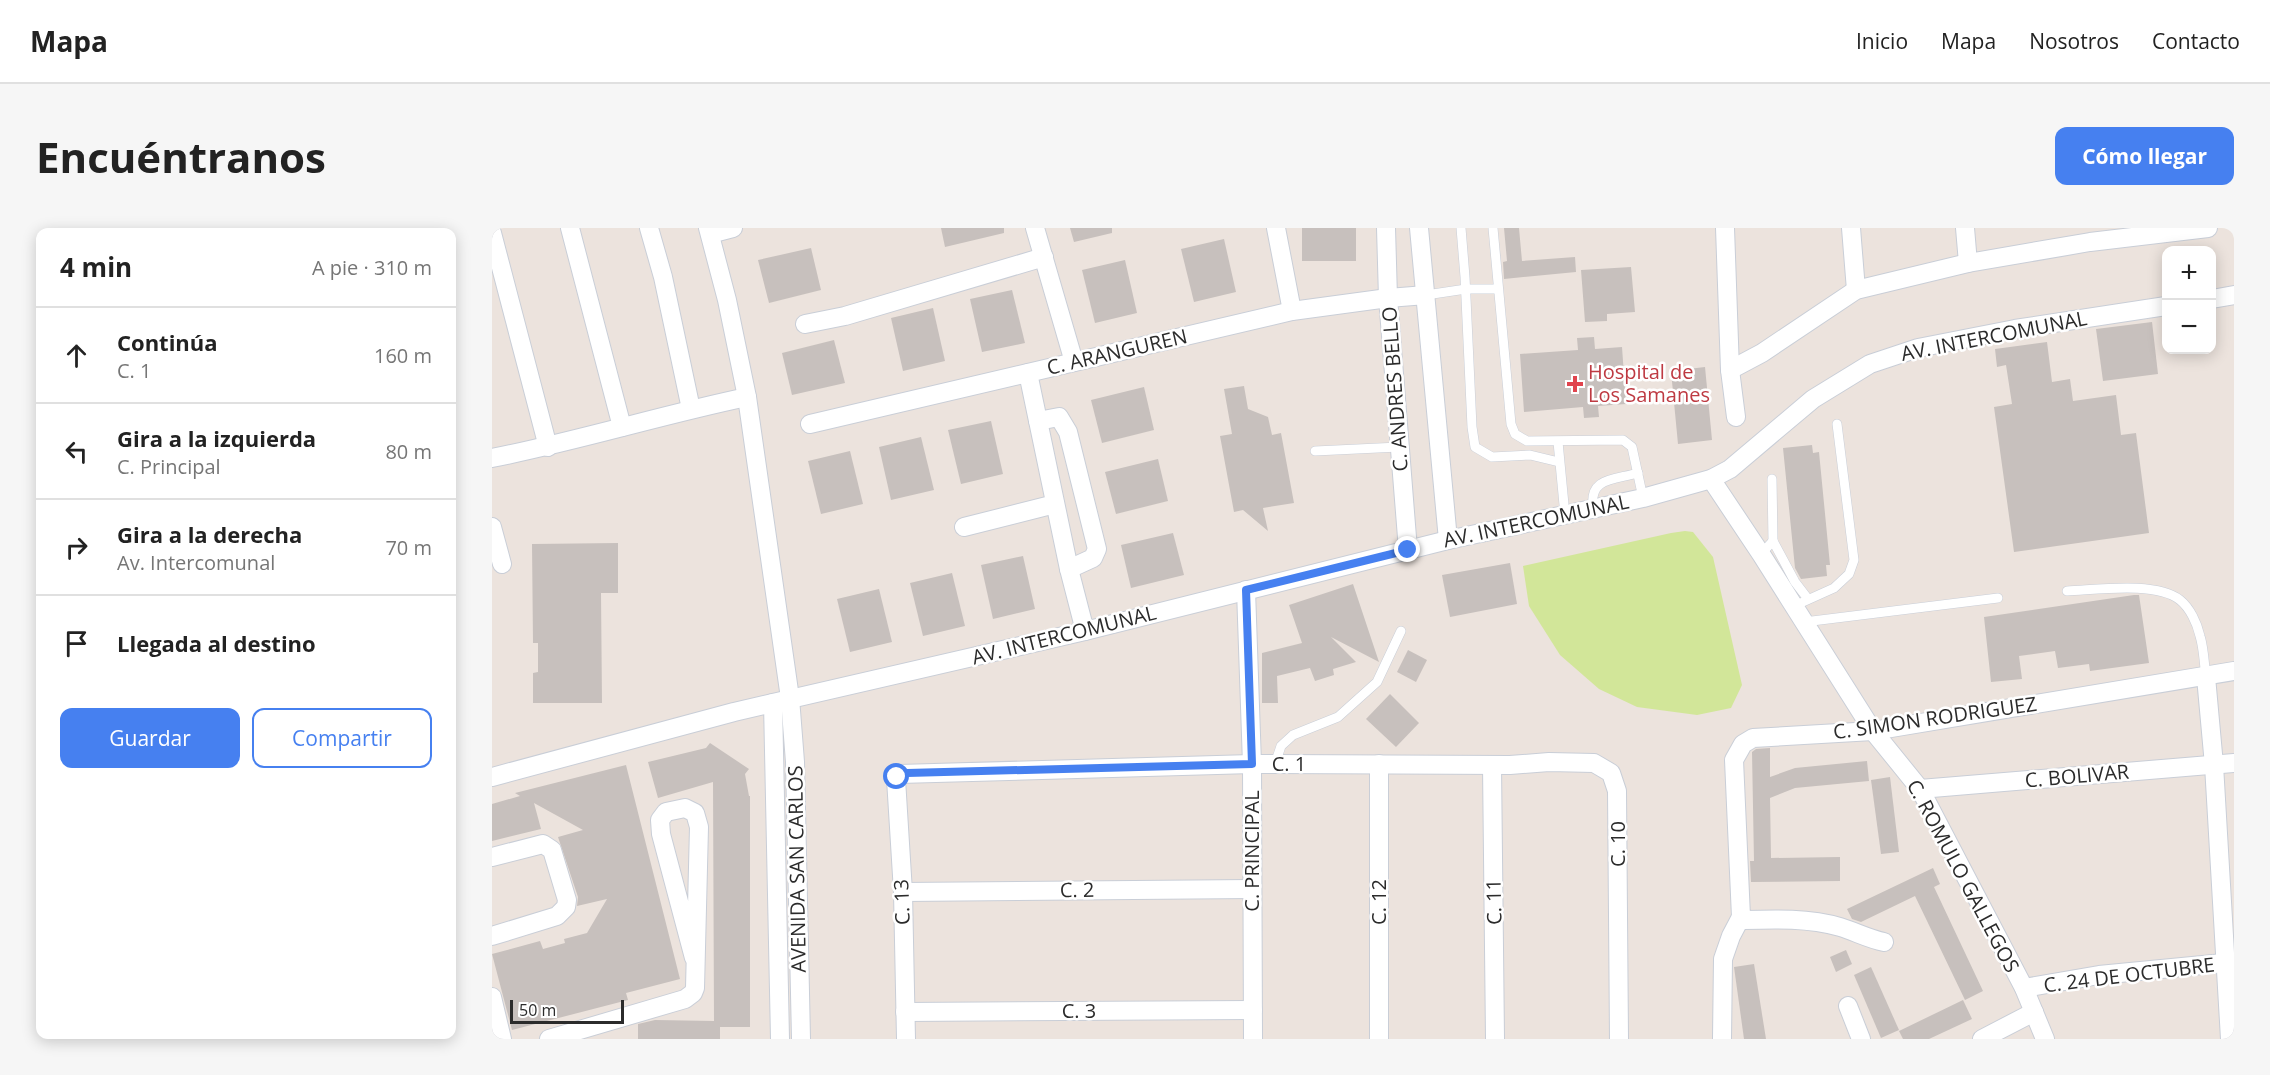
<!DOCTYPE html>
<html lang="es">
<meta charset="utf-8">
<style>
:root{--surface:#fff;--page:#f6f6f6;--text:#222;--muted:#767676;--line:#e0e0e0;--accent:#4680f0}
body{margin:0;font-family:"Open Sans",sans-serif;background:var(--page);color:var(--text)}
.controls{position:absolute;right:18px;top:18px;display:grid;overflow:hidden;border-radius:12px;box-shadow:0 3px 15px #0003}
.controls button{width:54px;height:54px;display:grid;place-items:center;padding:0;border:0;border-bottom:2px solid var(--line);background:var(--surface);color:var(--text);font:30px sans-serif}
.scale{position:absolute;left:18px;bottom:15px;width:114px;box-sizing:border-box;padding-left:6px;border:3px solid #2b2b2b;border-top:0;font-size:16px;line-height:21px;white-space:nowrap;color:#2b2b2b;-webkit-text-stroke:4px #fff;paint-order:stroke}
.stop{position:absolute;width:18px;height:18px;margin:-14px;border:4px solid #4680f0;border-radius:50%;background:#fff}
.stop.end{background:#4680f0;border-color:#fff;box-shadow:0 2px 6px #0008}
.list{margin:0;padding:0;list-style:none}
h2{display:flex;justify-content:space-between;align-items:center;height:78px;margin:0;padding:0 24px;font-size:26px}
h2 small{font-size:20px;font-weight:400;color:var(--muted)}
.list li{display:grid;grid-template-columns:39px 1fr auto;gap:18px;align-items:center;box-sizing:border-box;height:96px;padding:0 24px;border-top:2px solid var(--line)}
.list b{display:block;font-size:22px;white-space:nowrap}
.list p{margin:0;font-size:20px;white-space:nowrap;color:var(--muted)}
.list em{font-size:20px;font-style:normal;color:var(--muted)}
.actions{display:flex;gap:12px;padding:18px 24px}
.actions a{flex:1;padding:14px 0;border:2px solid var(--accent);border-radius:12px;text-align:center;font-size:21px;color:var(--accent)}
.actions .main{background:var(--accent);color:#fff}
.icon{flex:none;width:33px;height:33px;fill:none;stroke:currentColor;stroke-width:2;stroke-linecap:round;stroke-linejoin:round}
.map{position:relative;flex:none;width:1742px;height:811px;overflow:hidden;border-radius:12px}
header{display:flex;align-items:center;gap:36px;box-sizing:border-box;height:84px;padding:0 30px;background:var(--surface);border-bottom:2px solid var(--line)}
header strong{font-size:28px}
nav{display:flex;gap:33px;margin-inline-start:auto;font-size:21px}
.intro{display:flex;align-items:center;justify-content:space-between;box-sizing:border-box;height:144px;padding:0 36px}
h1{margin:0;font-size:42px}
.button{padding:15px 27px;border-radius:12px;background:var(--accent);color:#fff;font-size:21px;font-weight:700}
main{display:flex;gap:36px;padding:0 36px}
aside{flex:1;background:var(--surface);border-radius:12px;box-shadow:0 3px 15px #0003}
.map>svg:first-child{display:block}
</style>
<header>
<strong>Mapa</strong>
<nav><a>Inicio</a><a>Mapa</a><a>Nosotros</a><a>Contacto</a></nav>
</header>
<div class="intro"><h1>Encuéntranos</h1><a class="button">Cómo llegar</a></div>
<main>
<aside>
<h2>4 min<small>A pie · 310 m</small></h2>
<ul class="list">
<li><svg class="icon" aria-label="ahead" viewBox="0 0 24 24"><path d="M12 20V5M6 11l6-6 6 6"/></svg><div><b>Continúa</b><p>C. 1</p></div><em>160 m</em></li>
<li><svg class="icon" aria-label="left" viewBox="0 0 24 24"><path d="M17 20v-9H6M10 6l-5 5 5 5"/></svg><div><b>Gira a la izquierda</b><p>C. Principal</p></div><em>80 m</em></li>
<li><svg class="icon" aria-label="right" viewBox="0 0 24 24"><path d="M7 20v-9h11M14 6l5 5-5 5"/></svg><div><b>Gira a la derecha</b><p>Av. Intercomunal</p></div><em>70 m</em></li>
<li><svg class="icon" aria-label="arrive" viewBox="0 0 24 24"><path d="M6 21V4h12l-3 4 3 4H6"/></svg><div><b>Llegada al destino</b></div></li>
</ul>
<div class="actions"><a class="main">Guardar</a><a>Compartir</a></div>
</aside>
<div class="map">
<svg width="1742" height="811" viewBox="0 0 1742 811">
<rect width="100%" height="100%" fill="#ece3dd"/>
<polygon fill="#d2e699" points="1193,303 1201,304 1221,329 1250,457 1239,480 1205,487 1145,479 1107,461 1068,427 1037,378 1031,338 1179,305"/>
<g fill="#c7c0bd">
<polygon points="449,0 512,0 512,5 453,19"/>
<polygon points="578,0 620,0 620,5 582,14"/>
<rect x="810" y="0" width="54" height="33"/>
<polygon points="1012,0 1027,0 1030,33 1083,29 1084,44 1012,51 1011,34 1015,33"/>
<polygon points="732,11 744,64 702,74 689,21"/>
<polygon points="319,20 329,62 277,75 266,32"/>
<polygon points="633,32 645,85 603,95 590,42"/>
<polygon points="1139,39 1143,84 1115,86 1115,93 1093,94 1089,42"/>
<polygon points="520,62 533,115 490,124 478,71"/>
<polygon points="441,80 453,133 411,143 399,90"/>
<polygon points="1660,94 1666,146 1611,153 1604,101"/>
<polygon points="1102,109 1103,121 1130,119 1134,176 1106,178 1107,189 1092,190 1091,179 1032,184 1028,126 1086,122 1085,110"/>
<polygon points="342,112 353,155 300,167 290,125"/>
<polygon points="1555,114 1560,154 1578,151 1581,173 1624,167 1629,207 1644,205 1657,305 1522,324 1502,179 1520,176 1514,137 1505,139 1503,121"/>
<polygon points="1213,139 1220,212 1186,216 1179,143"/>
<polygon points="752,158 756,181 776,189 780,207 789,205 802,275 771,280 776,303 751,282 742,284 728,208 740,206 732,161"/>
<polygon points="652,159 662,202 610,215 599,172"/>
<polygon points="499,193 511,246 469,256 456,202"/>
<polygon points="429,209 442,262 399,272 387,219"/>
<polygon points="1320,217 1321,225 1327,224 1338,337 1334,337 1335,348 1309,351 1303,340 1291,220"/>
<polygon points="358,223 371,276 329,286 316,233"/>
<polygon points="666,231 676,273 624,286 613,244"/>
<polygon points="681,305 692,347 639,360 629,317"/>
<polygon points="126,315 126,365 109,365 110,475 41,475 41,445 46,444 46,415 41,415 40,316"/>
<polygon points="531,328 543,381 501,391 489,337"/>
<polygon points="1018,335 1025,376 958,389 950,347"/>
<polygon points="460,345 473,398 431,408 418,355"/>
<polygon points="861,356 887,434 839,409 864,434 841,441 842,447 823,453 818,440 785,448 786,475 770,475 770,425 810,415 797,377"/>
<polygon points="387,361 400,414 358,424 345,371"/>
<polygon points="1642,367 1647,367 1657,435 1598,443 1597,436 1566,440 1563,423 1527,428 1530,451 1499,454 1492,389"/>
<polygon points="916,422 935,432 924,454 905,444"/>
<polygon points="898,466 927,495 904,519 874,491"/>
<polygon points="218,515 257,541 253,546 257,568 258,568 258,799 228,799 228,811 146,811 146,796 163,792 222,793 221,554 166,570 156,534 214,520"/>
<polygon points="1278,520 1278,549 1303,540 1375,533 1377,553 1303,560 1278,570 1279,630 1348,629 1348,653 1259,654 1258,633 1262,633 1260,524 1264,521"/>
<polygon points="134,537 188,751 134,765 136,772 20,802 0,726 48,713 51,721 73,715 72,711 95,705 115,671 85,678 86,669 66,609 91,602 42,575 49,601 0,613 0,576 28,568 23,565"/>
<polygon points="1398,549 1407,624 1389,626 1379,552"/>
<polygon points="1441,640 1448,656 1442,659 1491,763 1473,772 1423,668 1369,694 1360,691 1355,681"/>
<polygon points="1354,722 1360,736 1344,744 1338,729"/>
<polygon points="1262,736 1274,811 1252,811 1242,739"/>
<polygon points="1379,739 1407,802 1389,810 1362,747"/>
<polygon points="1471,772 1480,791 1437,811 1411,811 1407,803"/>
</g>
<g fill="none" stroke-linecap="round" stroke-linejoin="round">
<g stroke="#c9ced7" stroke-width="10">
<g id="service">
<polyline points="969,0 973,49 980,199 983,219 1000,229 1038,227 1067,234"/>
<polyline points="1001,0 1019,196 1023,206 1035,213 1131,212 1140,219 1151,270"/>
<polyline points="934,67 974,61 1006,61"/>
<polyline points="1066,214 1073,287"/>
<polyline points="823,223 907,219"/>
<polyline points="1280,251 1281,313"/>
<path d="M 1101,280 C 1097,249 1122,252 1146,245"/>
<polyline points="1269,326 1281,313 1303,354 1316,371"/>
<path d="M 1575,363 C 1604,362 1664,353 1688,372 C 1698,380 1705,395 1708,408 C 1712,421 1712,435 1714,449"/>
<polyline points="1302,378 1342,360 1357,346 1362,332 1345,196"/>
<polyline points="1312,394 1506,370"/>
<polyline points="783,536 789,518 801,507 846,489 885,454 909,403"/>
</g>
</g>
<g stroke="#c9ced7" stroke-width="20">
<g id="minor">
<polyline points="78,0 130,199"/>
<polyline points="157,0 171,49 199,181"/>
<polyline points="216,0 235,72 255,169 298,470 303,534 309,811"/>
<polyline points="543,0 582,134"/>
<polyline points="784,0 800,83"/>
<polyline points="894,0 896,70 916,322"/>
<polyline points="927,0 956,312"/>
<polyline points="1233,0 1238,142 1244,189"/>
<polyline points="1359,0 1364,62"/>
<polyline points="1473,0 1476,35"/>
<polyline points="0,5 56,219"/>
<polyline points="218,6 241,0"/>
<polyline points="1720,71 1742,67"/>
<polyline points="313,96 353,88 552,29"/>
<polyline points="1238,142 1270,125 1364,62 1476,35 1598,14 1716,0"/>
<polyline points="536,145 577,341 593,403"/>
<polyline points="546,193 567,189 576,204 605,321 601,330 577,341"/>
<polyline points="318,196 800,83 896,70 934,67"/>
<path d="M 0,230 C 86,213 169,187 255,169"/>
<polyline points="1219,251 1269,326 1381,503 1428,561 1532,760 1553,811"/>
<polyline points="0,299 10,336"/>
<polyline points="472,299 563,276"/>
<polyline points="754,362 760,536 761,811"/>
<polyline points="1714,449 1722,537 1738,811"/>
<polyline points="281,475 288,811"/>
<polyline points="887,536 887,811"/>
<polyline points="1000,537 1003,811"/>
<polyline points="0,549 242,484 593,403 956,312 1151,270 1219,251 1238,241 1321,171 1378,136 1426,120 1523,101 1674,78"/>
<polyline points="1428,561 1742,535"/>
<polyline points="0,629 51,616 60,622 75,672 74,679 65,688 0,708"/>
<polyline points="411,664 760,661"/>
<path d="M 1392,714 C 1377,711 1364,704 1348,699 C 1317,690 1284,691 1251,692 L 1249,689 L 1242,532 L 1251,516 L 1261,510 L 1381,503 L 1742,443"/>
<polyline points="1532,760 1607,747 1742,734"/>
<polyline points="0,769 10,811"/>
<polyline points="1356,778 1369,811"/>
<polyline points="413,784 761,782"/>
<polyline points="57,811 193,771 201,765 203,760 207,599 203,585 193,580 174,584 168,592 169,606 202,730"/>
<polyline points="414,811 411,664 404,551 407,546 760,536 1018,537 1057,534 1102,535 1119,545 1125,563 1127,811"/>
<polyline points="1230,811 1231,731 1239,708 1249,689"/>
<polyline points="1490,811 1542,784"/>
</g>
</g>
<use href="#service" stroke="#fff" stroke-width="9"/>
<use href="#minor" stroke="#fff" stroke-width="18"/>
</g>
<g fill="none" stroke-linecap="round" stroke-linejoin="round">
<polyline stroke="#4680f0" stroke-width="8" points="405,549 407,546 415,545 760,536 754,362 916,322"/>
</g>
<path fill="#e0444e" stroke="#fff" stroke-width="2" d="M1080 147h6v6h6v6h-6v6h-6v-6h-6v-6h6z"/>
<g text-anchor="middle" stroke-width="5" stroke-linejoin="round" paint-order="stroke">
<g font-size="20" fill="#2b2b2b" stroke="#fff">
<text transform="translate(1502 108) rotate(-11)" y="7">AV. INTERCOMUNAL</text>
<text transform="translate(625 124) rotate(-13)" y="7">C. ARANGUREN</text>
<text transform="translate(903 161) rotate(-94)" y="7">C. ANDRES BELLO</text>
<text transform="translate(1044 293) rotate(-12)" y="7">AV. INTERCOMUNAL</text>
<text transform="translate(572 407) rotate(-14)" y="7">AV. INTERCOMUNAL</text>
<text transform="translate(1443 490) rotate(-8)" y="7">C. SIMON RODRIGUEZ</text>
<text x="797" y="543">C. 1</text>
<text transform="translate(1585 548) rotate(-5)" y="7">C. BOLIVAR</text>
<text transform="translate(1126 616) rotate(-90)" y="7">C. 10</text>
<text transform="translate(760 623) rotate(-90)" y="7">C. PRINCIPAL</text>
<text transform="translate(305 641) rotate(-91)" y="7">AVENIDA SAN CARLOS</text>
<text transform="translate(1471 648) rotate(62)" y="7">C. ROMULO GALLEGOS</text>
<text transform="translate(585 662) rotate(-1)" y="7">C. 2</text>
<text transform="translate(410 674) rotate(-92)" y="7">C. 13</text>
<text transform="translate(887 674) rotate(-90)" y="7">C. 12</text>
<text transform="translate(1002 674) rotate(-91)" y="7">C. 11</text>
<text transform="translate(1637 747) rotate(-7)" y="7">C. 24 DE OCTUBRE</text>
<text x="587" y="790">C. 3</text>
</g>
<g font-size="20" fill="#be3a42" stroke="#fff" text-anchor="start">
<text x="1096" y="151">Hospital de<tspan x="1096" dy="23">Los Samanes</tspan></text>
</g>
</g>
</svg>
<div class="controls">
<button>+</button>
<button>−</button>
</div>
<div class="scale">50 m</div>
<div class="stop" style="left:405px;top:549px"></div>
<div class="stop end" style="left:916px;top:322px"></div>
</div>
</main>
